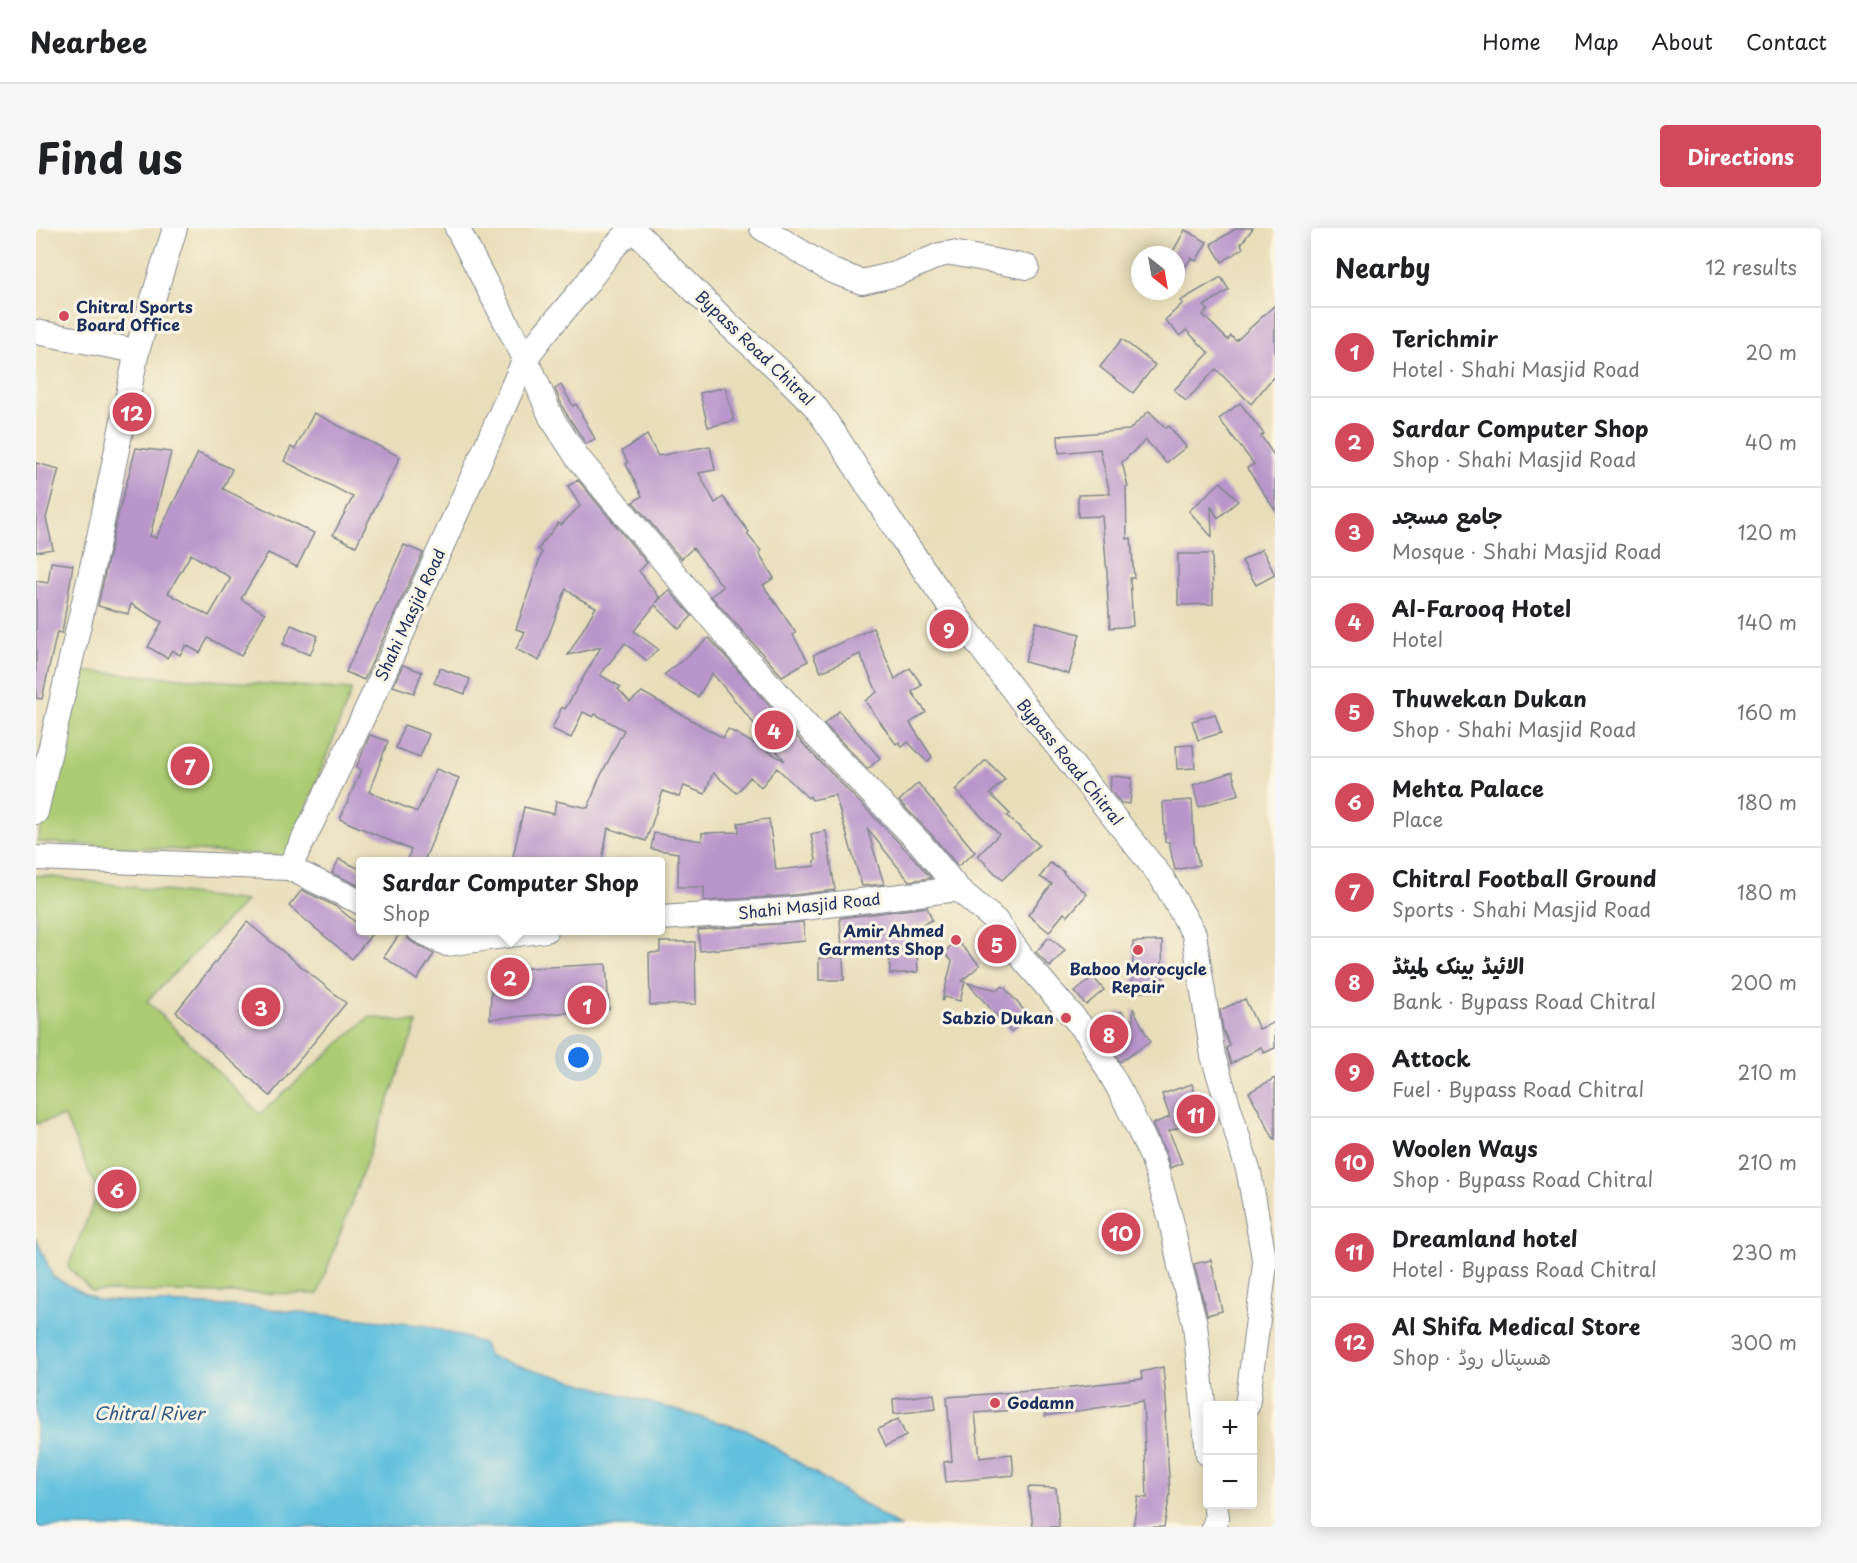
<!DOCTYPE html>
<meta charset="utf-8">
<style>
:root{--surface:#fff;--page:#f6f6f6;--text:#202124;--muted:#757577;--line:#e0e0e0;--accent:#d1495b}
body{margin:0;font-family:"Playpen Sans","Playpen Sans Arabic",sans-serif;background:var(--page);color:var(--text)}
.controls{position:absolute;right:18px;bottom:18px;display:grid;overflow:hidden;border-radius:6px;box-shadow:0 3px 15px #0003}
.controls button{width:54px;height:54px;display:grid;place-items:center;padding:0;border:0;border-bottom:2px solid var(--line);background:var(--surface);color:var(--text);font:30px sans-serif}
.compass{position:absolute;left:1095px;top:18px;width:54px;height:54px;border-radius:50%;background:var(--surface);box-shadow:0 3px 15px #0003;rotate:149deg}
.you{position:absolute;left:543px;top:830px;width:21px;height:21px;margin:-15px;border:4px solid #fff;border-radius:50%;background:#1a73e8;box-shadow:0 0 0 9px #1a73e833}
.badge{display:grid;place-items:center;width:39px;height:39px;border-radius:50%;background:var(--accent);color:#fff;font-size:20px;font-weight:700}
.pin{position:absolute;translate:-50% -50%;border:3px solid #fff;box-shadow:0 2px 6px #0006}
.popup{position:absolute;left:320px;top:629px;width:309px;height:78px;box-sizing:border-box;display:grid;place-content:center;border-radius:6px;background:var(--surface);filter:drop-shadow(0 2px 4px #0005);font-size:20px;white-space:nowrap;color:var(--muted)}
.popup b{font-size:22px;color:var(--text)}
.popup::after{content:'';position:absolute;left:50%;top:100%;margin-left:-12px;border:12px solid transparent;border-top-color:var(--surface)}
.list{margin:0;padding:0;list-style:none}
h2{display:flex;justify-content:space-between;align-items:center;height:78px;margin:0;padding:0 24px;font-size:26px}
h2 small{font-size:20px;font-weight:400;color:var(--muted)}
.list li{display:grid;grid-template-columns:39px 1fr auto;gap:18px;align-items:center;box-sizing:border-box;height:90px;padding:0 24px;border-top:2px solid var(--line)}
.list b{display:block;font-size:22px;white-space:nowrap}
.list p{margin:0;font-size:20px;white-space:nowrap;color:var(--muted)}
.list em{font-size:20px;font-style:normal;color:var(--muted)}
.map{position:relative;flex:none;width:1239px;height:1299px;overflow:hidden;border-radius:6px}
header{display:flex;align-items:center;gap:36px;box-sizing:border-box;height:84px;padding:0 30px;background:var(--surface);border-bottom:2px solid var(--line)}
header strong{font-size:28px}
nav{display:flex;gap:33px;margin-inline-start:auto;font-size:21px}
.intro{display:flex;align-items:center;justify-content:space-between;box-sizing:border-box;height:144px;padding:0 36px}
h1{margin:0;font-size:42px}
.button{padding:15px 27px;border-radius:6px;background:var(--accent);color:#fff;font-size:21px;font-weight:700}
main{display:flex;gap:36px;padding:0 36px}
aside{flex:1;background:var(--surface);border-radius:6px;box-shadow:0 3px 15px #0003}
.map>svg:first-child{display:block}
</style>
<header>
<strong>Nearbee</strong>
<nav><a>Home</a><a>Map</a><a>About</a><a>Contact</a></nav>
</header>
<div class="intro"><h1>Find us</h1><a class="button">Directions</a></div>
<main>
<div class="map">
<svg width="1239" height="1299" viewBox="0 0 1239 1299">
<rect width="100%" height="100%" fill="#fcf5e5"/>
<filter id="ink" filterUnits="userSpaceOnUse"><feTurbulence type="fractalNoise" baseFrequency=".0167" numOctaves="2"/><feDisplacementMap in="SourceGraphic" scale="12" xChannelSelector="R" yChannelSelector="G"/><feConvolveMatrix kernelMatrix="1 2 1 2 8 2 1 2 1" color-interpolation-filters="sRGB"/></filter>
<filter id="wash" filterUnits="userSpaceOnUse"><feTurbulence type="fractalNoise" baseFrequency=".008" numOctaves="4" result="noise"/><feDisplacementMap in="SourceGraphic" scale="24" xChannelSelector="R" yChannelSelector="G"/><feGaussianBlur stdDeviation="1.35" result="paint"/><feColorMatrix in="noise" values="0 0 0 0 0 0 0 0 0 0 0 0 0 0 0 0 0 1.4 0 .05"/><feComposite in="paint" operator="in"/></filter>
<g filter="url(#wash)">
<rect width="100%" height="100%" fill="#e8deba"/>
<g fill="#accb72" stroke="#647d68" stroke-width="1.5">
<polygon points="44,443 316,462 252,628 1,614"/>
<polygon points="0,647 210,673 111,773 224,886 333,789 381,795 282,1066 56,1063 32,1039 62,964 28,888 0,896"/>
</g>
<polygon fill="#60c0de" stroke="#3e789e" stroke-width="1.5" points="0,1010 17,1049 61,1072 213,1079 391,1098 447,1115 453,1129 713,1203 864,1299 0,1299"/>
<g id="blocks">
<g fill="#b895ca" fill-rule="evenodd">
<polygon points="1201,0 1217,0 1205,16 1207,20 1186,34 1175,16"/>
<polygon points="1149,2 1171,14 1160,33 1155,30 1140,53 1140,27 1135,27"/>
<polygon points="1185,49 1193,62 1168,78 1172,82 1167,87 1192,112 1195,108 1200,113 1239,77 1239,147 1215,176 1180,141 1150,173 1138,162 1173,125 1150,102 1144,108 1129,92 1147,75 1144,73"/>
<polygon points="1086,111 1119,137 1097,165 1064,139"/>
<polygon points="525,157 537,178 540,176 559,211 550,216 528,182 519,161"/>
<polygon points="689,159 698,193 672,199 664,165"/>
<polygon points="1204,175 1228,206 1225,208 1239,229 1239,282 1211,240 1218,236 1183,191"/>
<polygon points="1113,183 1130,200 1133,198 1150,219 1130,235 1110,212 1086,234 1092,259 1090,259 1091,311 1095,310 1098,350 1094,350 1097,398 1074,400 1071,357 1072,357 1066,288 1042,289 1042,267 1074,266 1064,221 1023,225 1022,208 1093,202"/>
<polygon points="278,185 364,229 320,318 297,307 317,269 248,233 255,219 259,221"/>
<polygon points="611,207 622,228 674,218 679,242 663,245 679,275 687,269 713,304 711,306 725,323 723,325 738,350 727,357 760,405 757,407 772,433 746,448 675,368 687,359 657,320 645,331 597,274 606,268 590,236 592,235 586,223"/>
<path d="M 100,220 L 135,224 L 114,308 L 120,310 L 162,225 L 196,241 L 187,261 L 278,305 L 261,339 L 232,325 L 205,371 L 229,385 L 205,428 L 172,410 L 164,425 L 150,417 L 144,427 L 136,422 L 131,430 L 112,419 L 126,394 L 95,376 L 92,386 L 62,378 L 80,295 ZM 155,326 L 195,350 L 173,388 L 132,365 Z"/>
<polygon points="0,235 23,241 10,290 17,321 0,324"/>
<polygon points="542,252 611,335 603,343 624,370 620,375 633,362 656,388 643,401 619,377 598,403 622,421 611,433 589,415 564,447 585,459 582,461 594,474 606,464 687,510 692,501 749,533 676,445 662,469 628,447 673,410 770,519 874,626 895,650 873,653 831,600 848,656 826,658 799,567 776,572 774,568 772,570 741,540 725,559 714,549 701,565 677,545 669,566 648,558 643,569 627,563 610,613 572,600 566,633 476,633 488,579 518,586 520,573 552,580 562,553 588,502 559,486 557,489 547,484 535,510 516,501 526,479 529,481 565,419 532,427 560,379 544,371 530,361 503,433 480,421 489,404 480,401 506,324 502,321 522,295 525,297 544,278 532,258"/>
<polygon points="1185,254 1202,273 1182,290 1175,278 1176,309 1153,283"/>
<polygon points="368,317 387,325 328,452 310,444"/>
<polygon points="1226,321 1239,347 1220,357 1206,333"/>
<polygon points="1142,326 1176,326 1177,376 1142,377"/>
<polygon points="15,334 37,337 26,405 21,404 6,471 0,470 0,353 12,355"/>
<polygon points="1000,394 1044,406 1033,446 989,434"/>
<polygon points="255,397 282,408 274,427 247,416"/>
<polygon points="837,400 859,451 874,440 886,457 876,464 890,484 874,495 896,529 891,534 872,514 866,519 863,514 860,516 829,473 841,464 824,426 785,444 777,427"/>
<polygon points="367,437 386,444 378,465 357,458"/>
<polygon points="404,440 434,451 429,466 398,455"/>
<polygon points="803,483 844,530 832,541 788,496"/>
<polygon points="1179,486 1185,505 1162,512 1156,493"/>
<polygon points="368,497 393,506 384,529 360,520"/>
<polygon points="334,507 352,513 333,564 381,584 400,541 423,550 388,633 370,633 375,622 304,591 325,542 320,540"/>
<polygon points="1157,517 1159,540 1141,541 1140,518"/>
<polygon points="950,532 969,551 954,566 974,586 971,588 1003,617 966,652 942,628 963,606 919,562"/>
<polygon points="1196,544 1203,566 1163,579 1157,557"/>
<polygon points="1075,548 1096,550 1094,576 1085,575 1074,562"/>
<polygon points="882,555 939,624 922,638 896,607 863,573"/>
<polygon points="1156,572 1158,614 1163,637 1139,642 1133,614 1129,614 1127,574"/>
<polygon points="733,591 740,642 779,638 778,633 780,632 775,606 790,603 799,662 750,668 668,673 668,659 642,659 642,625 615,621 618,605 666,613 666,605 703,604 702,595"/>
<polygon points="303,631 324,641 324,658 296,645"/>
<polygon points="1014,635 1028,644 1027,645 1051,666 1032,688 1028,685 1013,704 992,687 1016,656 1004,649"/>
<polygon points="266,662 301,679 324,698 324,702 330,702 335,707 316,731 253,678"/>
<polygon points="891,679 896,692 882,698 880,696 880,699 870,703 872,727 881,726 882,744 854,746 853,720 806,723 804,690"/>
<polygon points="211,694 310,775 234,868 140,784"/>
<polygon points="767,694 769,713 664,723 662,702"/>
<polygon points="366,702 369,702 371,709 376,714 398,726 381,752 348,729"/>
<polygon points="1013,709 1029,722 1014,739 1000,724"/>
<polygon points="920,712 944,737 926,753 929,754 924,773 909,769 906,773 916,733 908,725"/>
<polygon points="1126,713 1127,764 1097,764 1097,714"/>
<polygon points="624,714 659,714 660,776 614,777 613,725 624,724"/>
<polygon points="807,729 808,752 783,752 783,730"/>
<polygon points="570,736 573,781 454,791 456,742"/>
<polygon points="1057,749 1068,762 1050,777 1039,764"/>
<polygon points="932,755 962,762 967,758 993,788 975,804"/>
<polygon points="1209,771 1223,801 1239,794 1239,820 1228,825 1225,819 1195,836 1190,820 1194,818 1187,802 1184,782"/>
<polygon points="1097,780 1114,814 1084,834 1063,796 1085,783 1097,797"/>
<polygon points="1239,850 1239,913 1213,864"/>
<polygon points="1156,856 1167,891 1133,903 1146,935 1134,940 1130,925 1116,896 1134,889 1126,866"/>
<polygon points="1175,1032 1186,1083 1171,1087 1158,1036"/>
<polygon points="1127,1139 1131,1185 1129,1185 1134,1266 1128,1299 1097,1299 1102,1269 1111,1270 1107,1173 1009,1188 1009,1180 939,1185 944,1230 976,1226 978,1247 910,1254 908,1234 916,1233 911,1169 1009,1162 1106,1151 1105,1144"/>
<polygon points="898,1166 900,1181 858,1186 857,1171"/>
<polygon points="862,1191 870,1208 850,1218 842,1201"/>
<polygon points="992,1259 1020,1260 1023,1299 997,1299"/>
</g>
</g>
</g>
<g filter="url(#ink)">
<use href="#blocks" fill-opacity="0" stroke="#82868c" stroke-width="1.5"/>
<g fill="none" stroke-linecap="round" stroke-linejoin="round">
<g stroke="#82868c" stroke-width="26">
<g id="minor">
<polyline points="421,0 497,146 515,189 541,229 698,417 781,509 885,616 922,661 960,693 988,732 1052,806 1087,868 1117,931 1135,992 1144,1038 1159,1096 1172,1226"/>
<polyline points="596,0 694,98 743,142 778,177 798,205 863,306 914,379 987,475 1126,650 1158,706 1177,828 1213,945 1229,1036 1211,1178"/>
<polyline points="726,0 796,43 826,54 860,46 904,27 916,25 991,39"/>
<polyline points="0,104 101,123"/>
<polyline points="0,584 63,309 101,123 139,0"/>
<polyline points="0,630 253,640 324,674"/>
<path d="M 253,640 C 338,473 413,302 489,131 L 508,106 L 548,59 L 577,20 L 597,0"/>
<polyline points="624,690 751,682 922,661"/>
<polyline points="383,702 411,716 510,702"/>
<polyline points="1178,1299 1181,1289 1179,1276"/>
</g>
</g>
<use href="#minor" stroke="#fff" stroke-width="24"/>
</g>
</g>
<g fill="#d1495b" stroke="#fcf5e5" stroke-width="2">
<circle cx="28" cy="88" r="6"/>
<circle cx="920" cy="712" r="6"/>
<circle cx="1102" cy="722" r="6"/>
<circle cx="1030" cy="790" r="6"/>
<circle cx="959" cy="1175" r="6"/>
</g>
<g text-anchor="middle" stroke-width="6" stroke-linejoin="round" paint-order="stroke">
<g font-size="16" font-weight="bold" fill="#1b2f5e" stroke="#fcf5e5" text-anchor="start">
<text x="40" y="85">Chitral Sports<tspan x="40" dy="18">Board Office</tspan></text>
<text x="908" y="709" text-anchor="end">Amir Ahmed<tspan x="908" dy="18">Garments Shop</tspan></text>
<text x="1102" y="747" text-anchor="middle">Baboo Morocycle<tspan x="1102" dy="18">Repair</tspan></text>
<text x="1018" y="796" text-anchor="end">Sabzio Dukan</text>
<text x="971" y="1181">Godamn</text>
</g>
<g font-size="16" fill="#1b2f5e" stroke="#fcf5e5">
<text transform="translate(719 120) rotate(44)" y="6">Bypass Road Chitral</text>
<text transform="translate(374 387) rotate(-65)" y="6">Shahi Masjid Road</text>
<text transform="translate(1034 534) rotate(51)" y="6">Bypass Road Chitral</text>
<text transform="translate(773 678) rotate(-6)" y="6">Shahi Masjid Road</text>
</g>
<g font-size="18" font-style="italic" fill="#305a84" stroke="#fcf5e5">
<text x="113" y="1192">Chitral River</text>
</g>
</g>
</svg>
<div class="controls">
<button>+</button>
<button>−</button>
</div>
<svg class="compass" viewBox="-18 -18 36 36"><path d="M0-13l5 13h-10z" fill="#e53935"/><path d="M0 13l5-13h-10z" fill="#757577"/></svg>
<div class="you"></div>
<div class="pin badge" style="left:551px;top:777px">1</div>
<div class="pin badge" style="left:474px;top:749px">2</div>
<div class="popup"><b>Sardar Computer Shop</b>Shop</div>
<div class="pin badge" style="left:225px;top:779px">3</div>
<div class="pin badge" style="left:738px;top:502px">4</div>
<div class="pin badge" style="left:961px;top:716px">5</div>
<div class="pin badge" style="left:81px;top:961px">6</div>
<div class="pin badge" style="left:154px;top:538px">7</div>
<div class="pin badge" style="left:1073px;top:806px">8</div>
<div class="pin badge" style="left:913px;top:401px">9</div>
<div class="pin badge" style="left:1085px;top:1004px">10</div>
<div class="pin badge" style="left:1160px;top:886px">11</div>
<div class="pin badge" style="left:96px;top:184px">12</div>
</div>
<aside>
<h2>Nearby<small>12 results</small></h2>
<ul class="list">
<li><span class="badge">1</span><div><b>Terichmir</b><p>Hotel · Shahi Masjid Road</p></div><em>20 m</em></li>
<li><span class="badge">2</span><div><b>Sardar Computer Shop</b><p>Shop · Shahi Masjid Road</p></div><em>40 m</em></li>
<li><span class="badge">3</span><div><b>جامع مسجد</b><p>Mosque · Shahi Masjid Road</p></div><em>120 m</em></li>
<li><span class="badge">4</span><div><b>Al-Farooq Hotel</b><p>Hotel</p></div><em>140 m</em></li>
<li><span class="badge">5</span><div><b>Thuwekan Dukan</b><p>Shop · Shahi Masjid Road</p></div><em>160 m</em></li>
<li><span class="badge">6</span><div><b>Mehta Palace</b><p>Place</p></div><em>180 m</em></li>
<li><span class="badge">7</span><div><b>Chitral Football Ground</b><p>Sports · Shahi Masjid Road</p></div><em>180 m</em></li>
<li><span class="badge">8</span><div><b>الائیڈ بینک لمیٹڈ</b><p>Bank · Bypass Road Chitral</p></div><em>200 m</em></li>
<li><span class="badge">9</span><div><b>Attock</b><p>Fuel · Bypass Road Chitral</p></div><em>210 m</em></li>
<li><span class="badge">10</span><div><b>Woolen Ways</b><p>Shop · Bypass Road Chitral</p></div><em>210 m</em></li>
<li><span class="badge">11</span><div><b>Dreamland hotel</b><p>Hotel · Bypass Road Chitral</p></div><em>230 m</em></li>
<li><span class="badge">12</span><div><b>Al Shifa Medical Store</b><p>Shop · ھسپتال روڈ</p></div><em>300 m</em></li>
</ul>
</aside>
</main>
